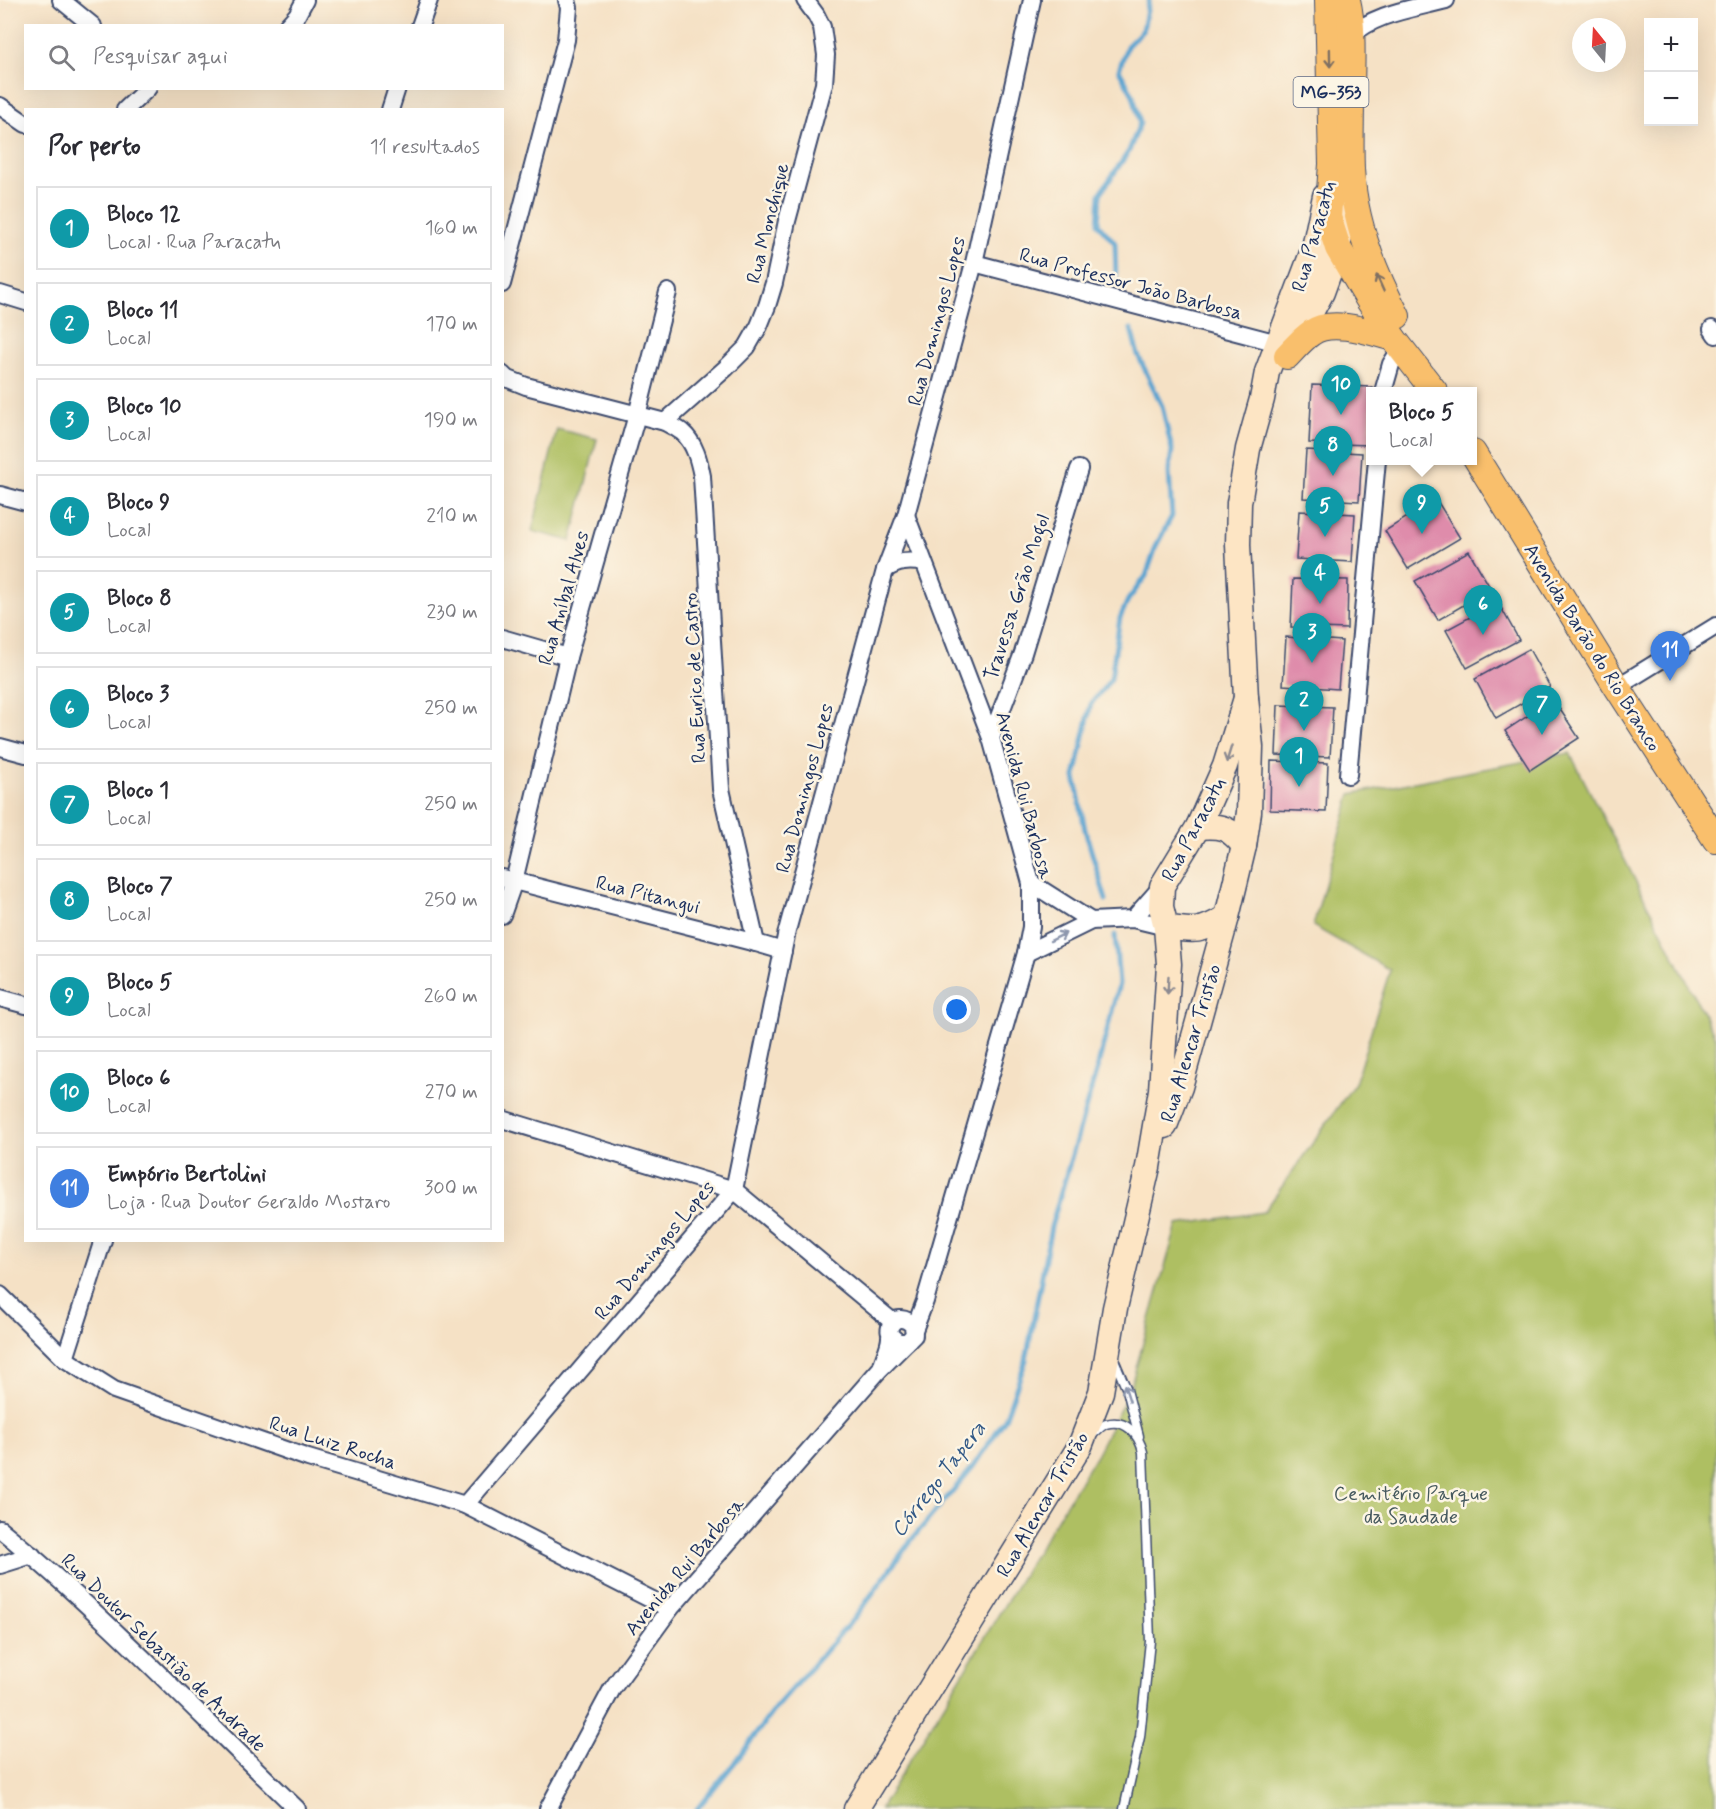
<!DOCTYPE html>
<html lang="pt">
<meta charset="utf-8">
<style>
:root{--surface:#fff;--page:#f2f2f3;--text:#2b2b33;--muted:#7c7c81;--line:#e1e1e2;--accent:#c8321e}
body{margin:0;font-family:Mynerve,sans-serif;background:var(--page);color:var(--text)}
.controls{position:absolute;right:18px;top:18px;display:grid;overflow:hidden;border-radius:0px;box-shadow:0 6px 24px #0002}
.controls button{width:54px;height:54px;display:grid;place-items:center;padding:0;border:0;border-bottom:2px solid var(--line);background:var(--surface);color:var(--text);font:30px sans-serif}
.compass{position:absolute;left:1572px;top:18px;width:54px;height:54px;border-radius:50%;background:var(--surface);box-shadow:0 6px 24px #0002;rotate:342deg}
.you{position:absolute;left:957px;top:1010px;width:21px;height:21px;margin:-15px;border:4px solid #fff;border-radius:50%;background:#1a73e8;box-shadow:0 0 0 9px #1a73e833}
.badge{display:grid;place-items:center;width:39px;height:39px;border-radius:50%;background:var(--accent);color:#fff;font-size:20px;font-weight:700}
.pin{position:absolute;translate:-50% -50px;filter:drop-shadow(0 2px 3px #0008)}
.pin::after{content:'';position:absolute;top:32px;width:21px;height:18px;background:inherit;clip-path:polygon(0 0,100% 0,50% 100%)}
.popup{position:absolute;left:1366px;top:387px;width:111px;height:78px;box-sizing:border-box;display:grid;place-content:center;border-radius:0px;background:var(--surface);filter:drop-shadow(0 2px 4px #0005);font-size:20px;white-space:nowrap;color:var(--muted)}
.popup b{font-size:22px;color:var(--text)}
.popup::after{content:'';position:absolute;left:50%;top:100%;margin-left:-12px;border:12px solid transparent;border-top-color:var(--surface)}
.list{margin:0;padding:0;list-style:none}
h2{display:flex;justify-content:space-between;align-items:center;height:78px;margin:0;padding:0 24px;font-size:26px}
h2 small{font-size:20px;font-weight:400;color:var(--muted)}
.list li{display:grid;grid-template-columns:39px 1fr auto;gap:18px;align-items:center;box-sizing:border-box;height:84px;margin:0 12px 12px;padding:0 12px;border:2px solid var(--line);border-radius:0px}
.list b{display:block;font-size:22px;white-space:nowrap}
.list p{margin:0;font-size:20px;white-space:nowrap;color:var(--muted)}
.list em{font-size:20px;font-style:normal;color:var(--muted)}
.icon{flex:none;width:33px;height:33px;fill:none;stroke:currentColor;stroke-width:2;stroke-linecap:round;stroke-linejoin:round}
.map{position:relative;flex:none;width:1716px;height:1809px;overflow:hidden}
.search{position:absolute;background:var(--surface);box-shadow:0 6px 24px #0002;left:24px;top:24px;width:480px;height:66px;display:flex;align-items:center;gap:15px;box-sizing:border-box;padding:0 21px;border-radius:0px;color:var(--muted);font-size:22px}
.panel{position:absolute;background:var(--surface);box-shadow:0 6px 24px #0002;left:24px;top:108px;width:480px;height:1134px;border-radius:0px}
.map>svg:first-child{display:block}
</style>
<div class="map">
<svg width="1716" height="1809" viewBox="0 0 1716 1809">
<rect width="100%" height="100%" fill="#fcf5e5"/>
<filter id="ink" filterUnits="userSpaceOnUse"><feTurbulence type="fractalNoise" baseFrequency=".0167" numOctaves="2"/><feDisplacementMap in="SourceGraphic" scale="12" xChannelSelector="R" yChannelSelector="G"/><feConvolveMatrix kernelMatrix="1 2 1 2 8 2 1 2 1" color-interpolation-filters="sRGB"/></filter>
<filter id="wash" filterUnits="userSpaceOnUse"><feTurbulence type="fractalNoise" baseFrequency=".008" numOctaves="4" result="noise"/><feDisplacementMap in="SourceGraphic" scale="24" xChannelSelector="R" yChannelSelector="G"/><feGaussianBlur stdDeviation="1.35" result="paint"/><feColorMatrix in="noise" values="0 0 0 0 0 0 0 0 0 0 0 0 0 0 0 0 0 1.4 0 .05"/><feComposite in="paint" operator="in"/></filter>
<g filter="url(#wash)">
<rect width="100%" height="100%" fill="#f5e1c5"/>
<g fill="#aebf62" stroke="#647760" stroke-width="1.5">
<polygon points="557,429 597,439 571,541 532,531"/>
<polygon points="1570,753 1716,1038 1716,1809 880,1809 1096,1455 1129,1392 1177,1225 1264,1212 1355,1083 1390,970 1313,926 1351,794"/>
</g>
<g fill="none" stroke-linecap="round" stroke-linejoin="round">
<g stroke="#59a3d0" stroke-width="5">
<polyline points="1116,281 1115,243 1098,224 1100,194 1129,151 1140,123 1133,95 1119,70 1127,46 1143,30 1149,0"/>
<polyline points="1106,900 1085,830 1075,777 1091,704 1111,679 1120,618 1128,600 1146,576 1157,544 1172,516 1169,472 1172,450 1162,406 1138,355 1131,329"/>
<polyline points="697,1809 740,1756 775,1708 856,1616 912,1539 972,1468 1005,1419 1026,1360 1051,1227 1097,1069 1119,984 1115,935"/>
</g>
</g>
<g id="blocks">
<g fill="#df8cab">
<polygon points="1312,385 1372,387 1370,445 1309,443"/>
<polygon points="1306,450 1362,453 1359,501 1303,498"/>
<polygon points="1436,499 1460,538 1408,569 1385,531"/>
<polygon points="1299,511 1355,514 1352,562 1296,559"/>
<polygon points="1469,551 1491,589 1438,620 1415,581"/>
<polygon points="1293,579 1348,580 1347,629 1291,627"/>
<polygon points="1498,602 1519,640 1467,668 1446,630"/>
<polygon points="1286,637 1342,641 1338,689 1283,685"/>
<polygon points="1529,649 1550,687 1496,718 1475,679"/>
<polygon points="1553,699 1579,738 1530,770 1505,731"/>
<polygon points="1278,705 1333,707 1330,757 1276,755"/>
<polygon points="1271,761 1328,763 1326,812 1270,810"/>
</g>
</g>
</g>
<g filter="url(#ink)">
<use href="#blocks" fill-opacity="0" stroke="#3c4a6d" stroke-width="1.5"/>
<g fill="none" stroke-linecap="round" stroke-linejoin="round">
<g stroke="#3c4a6d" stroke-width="11">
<g id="lane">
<polyline points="1113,1357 1127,1390 1139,1436"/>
<path d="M 1091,1436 C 1096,1432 1101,1426 1106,1424 C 1126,1418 1139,1435 1143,1452 L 1150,1641 L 1140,1737 L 1124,1809"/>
</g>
</g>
<g stroke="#3c4a6d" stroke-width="20">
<g id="street">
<polyline points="61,0 93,26"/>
<polyline points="287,26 297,15 305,0"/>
<polyline points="420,26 429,0"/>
<path d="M 1350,37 C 1374,13 1413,9 1446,0"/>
<polyline points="0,106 26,124"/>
<polyline points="125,110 148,88"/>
<polyline points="390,110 397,88"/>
<polyline points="974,263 1278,343"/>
<polyline points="502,284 566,40 569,8 567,0"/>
<polyline points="0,294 26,302"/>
<polyline points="1712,329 1716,335"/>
<path d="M 502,374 L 506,378 L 526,386 L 665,422 C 670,425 677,428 682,432 C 695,443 699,461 702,476 L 721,789 L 756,943"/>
<polyline points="1383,392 1391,364 1401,348"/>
<polyline points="665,422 726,368 747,347 759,326 767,306 774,283 787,221 824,84 826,55 822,27 816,15 805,0"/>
<polyline points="0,495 26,502"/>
<polyline points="906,515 991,738 1031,883 1031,927 1026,953 925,1301 914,1330"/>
<path d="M 885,570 C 897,561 909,560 924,563"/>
<polyline points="502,638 568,657"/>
<polyline points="1617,687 1716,626"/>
<polyline points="991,738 1023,653 1079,469"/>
<polyline points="0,747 26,754"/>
<polyline points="1348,775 1377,460"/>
<polyline points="502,878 756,943 783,951"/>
<polyline points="1031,883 1091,921"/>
<polyline points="502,915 514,881 568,657 637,415 668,292"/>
<polyline points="1133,919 1162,886"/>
<polyline points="1026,953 1091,921 1133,919 1166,927"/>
<polyline points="0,998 26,1005"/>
<polyline points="502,1119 734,1190 893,1322"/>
<polyline points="0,1295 65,1359 114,1390 308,1458 465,1505 670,1609"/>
<polyline points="65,1359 103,1240"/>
<path d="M 882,1365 C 884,1357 890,1346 890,1337 C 891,1330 888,1334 890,1327 C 894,1315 907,1318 913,1326 L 914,1335 L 907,1342 L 898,1342 L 891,1336"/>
<polyline points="465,1505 734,1190 787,931 885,570 906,515 974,263 1032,0"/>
<path d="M 0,1529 C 105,1615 199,1715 297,1809"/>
<polyline points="0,1565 32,1555"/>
<polyline points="548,1809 612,1689 670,1609 880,1369 907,1342"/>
</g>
</g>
<g stroke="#3c4a6d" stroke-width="27">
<g id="secondary">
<polyline points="1291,349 1322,292 1338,248 1350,182"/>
<path d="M 1198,827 C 1221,825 1229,827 1244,846"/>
<path d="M 1166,927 C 1194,932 1202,932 1227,917"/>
<polyline points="1165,1126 1180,1087 1227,917 1244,846 1249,812 1251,747 1246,698 1238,545 1239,503 1248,449 1262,399 1267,372 1314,248 1325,196"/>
<polyline points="856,1809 1080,1446 1101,1392 1115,1308 1148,1167 1161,1090 1169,964 1166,927 1161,907 1162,886 1198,827 1225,766 1246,698"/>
</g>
</g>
<g stroke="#3c4a6d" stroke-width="28">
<g id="primary">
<polyline points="1328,0 1332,164 1328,217 1338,248 1370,302 1393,338 1435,392"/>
<path d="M 1347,0 C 1354,29 1351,66 1351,96 C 1351,120 1350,145 1351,169 C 1354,221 1373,271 1397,316"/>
<path d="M 1287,356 C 1294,349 1302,339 1311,333 C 1331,318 1371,332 1393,338"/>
<polyline points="1473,453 1617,687 1716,840"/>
</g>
</g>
<use href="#lane" stroke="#fff" stroke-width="8"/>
<use href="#street" stroke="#fff" stroke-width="16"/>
<use href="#secondary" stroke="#fde5c4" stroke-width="24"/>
<use href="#primary" stroke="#f9bf6c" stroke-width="26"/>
</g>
<defs><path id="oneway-shaft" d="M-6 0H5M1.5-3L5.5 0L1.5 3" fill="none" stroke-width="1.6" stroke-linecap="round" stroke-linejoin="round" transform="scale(1.5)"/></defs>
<g stroke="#7f7064">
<use href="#oneway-shaft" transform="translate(1330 58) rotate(89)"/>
<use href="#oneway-shaft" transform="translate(1380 283) rotate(-114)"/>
</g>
<g stroke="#8c8a91">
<use href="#oneway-shaft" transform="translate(1229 754) rotate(107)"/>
<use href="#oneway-shaft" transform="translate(1168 985) rotate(93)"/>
</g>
<g stroke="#8d97ae">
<use href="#oneway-shaft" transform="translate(1058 937) rotate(-27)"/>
<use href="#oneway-shaft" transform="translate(1127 1393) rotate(-108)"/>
</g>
</g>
<g text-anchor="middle" stroke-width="5" stroke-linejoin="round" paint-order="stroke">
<rect fill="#fcf5e5" stroke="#5e6a86" stroke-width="1.5" x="1293.5" y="77" width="75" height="30" rx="4.5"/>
<g font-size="18" font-weight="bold" fill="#1b2f5e">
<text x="1331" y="98">MG-353</text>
</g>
<g font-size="20" fill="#1b2f5e" stroke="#fcf5e5">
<text transform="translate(767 223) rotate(-76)" y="7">Rua Monchique</text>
<text transform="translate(1313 236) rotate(-74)" y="7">Rua Paracatu</text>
<text transform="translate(1131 283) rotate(15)" y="7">Rua Professor João Barbosa</text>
<text transform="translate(936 321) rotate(-75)" y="7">Rua Domingos Lopes</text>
<text transform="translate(1016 597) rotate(-72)" y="7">Travessa Grão Mogol</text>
<text transform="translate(563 598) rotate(-74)" y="7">Rua Aníbal Alves</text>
<text transform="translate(1593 647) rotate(58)" y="7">Avenida Barão do Rio Branco</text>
<text transform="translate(694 678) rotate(-93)" y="7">Rua Eurico de Castro</text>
<text transform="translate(804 788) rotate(-75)" y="7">Rua Domingos Lopes</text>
<text transform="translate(1025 795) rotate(75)" y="7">Avenida Rui Barbosa</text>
<text transform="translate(1193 829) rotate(-62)" y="7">Rua Paracatu</text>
<text transform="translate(648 894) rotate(14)" y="7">Rua Pitangui</text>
<text transform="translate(1190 1043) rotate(-73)" y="7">Rua Alencar Tristão</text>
<text transform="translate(654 1250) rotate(-50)" y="7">Rua Domingos Lopes</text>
<text transform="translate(333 1442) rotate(18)" y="7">Rua Luiz Rocha</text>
<text transform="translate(1042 1504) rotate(-60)" y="7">Rua Alencar Tristão</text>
<text transform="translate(684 1566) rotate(-50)" y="7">Avenida Rui Barbosa</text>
<text transform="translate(164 1652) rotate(44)" y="7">Rua Doutor Sebastião de Andrade</text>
</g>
<g font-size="20" fill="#475a5f" stroke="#fcf5e5">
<text x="1411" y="1500">Cemitério Parque<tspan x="1411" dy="23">da Saudade</tspan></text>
</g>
<g font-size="21" font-style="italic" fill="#315886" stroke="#fcf5e5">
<text transform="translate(938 1479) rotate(-52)" y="7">Córrego Tapera</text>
</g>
</g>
</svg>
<div class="controls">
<button>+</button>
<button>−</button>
</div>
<svg class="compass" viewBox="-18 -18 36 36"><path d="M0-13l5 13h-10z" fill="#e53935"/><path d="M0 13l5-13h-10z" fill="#7c7c81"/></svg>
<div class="you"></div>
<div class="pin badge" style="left:1299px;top:787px;background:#0f9aa8">1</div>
<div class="pin badge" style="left:1304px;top:731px;background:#0f9aa8">2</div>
<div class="pin badge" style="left:1312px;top:663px;background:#0f9aa8">3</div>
<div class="pin badge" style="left:1320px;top:604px;background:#0f9aa8">4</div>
<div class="pin badge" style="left:1325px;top:537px;background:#0f9aa8">5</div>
<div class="pin badge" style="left:1483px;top:635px;background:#0f9aa8">6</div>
<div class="pin badge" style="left:1542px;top:735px;background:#0f9aa8">7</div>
<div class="pin badge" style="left:1333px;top:476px;background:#0f9aa8">8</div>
<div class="pin badge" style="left:1422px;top:534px;background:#0f9aa8">9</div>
<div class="popup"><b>Bloco 5</b>Local</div>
<div class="pin badge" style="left:1341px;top:415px;background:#0f9aa8">10</div>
<div class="pin badge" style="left:1670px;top:681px;background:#3f7fe0">11</div>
<div class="search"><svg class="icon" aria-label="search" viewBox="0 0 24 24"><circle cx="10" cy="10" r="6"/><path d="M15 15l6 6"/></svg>Pesquisar aqui</div>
<section class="panel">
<h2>Por perto<small>11 resultados</small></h2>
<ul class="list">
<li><span class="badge" style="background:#0f9aa8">1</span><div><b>Bloco 12</b><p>Local · Rua Paracatu</p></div><em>160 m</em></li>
<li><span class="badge" style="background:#0f9aa8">2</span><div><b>Bloco 11</b><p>Local</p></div><em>170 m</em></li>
<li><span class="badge" style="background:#0f9aa8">3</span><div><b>Bloco 10</b><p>Local</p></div><em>190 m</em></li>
<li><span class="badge" style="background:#0f9aa8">4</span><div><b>Bloco 9</b><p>Local</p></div><em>210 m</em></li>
<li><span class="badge" style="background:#0f9aa8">5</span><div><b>Bloco 8</b><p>Local</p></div><em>230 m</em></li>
<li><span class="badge" style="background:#0f9aa8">6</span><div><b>Bloco 3</b><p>Local</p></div><em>250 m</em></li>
<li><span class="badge" style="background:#0f9aa8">7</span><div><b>Bloco 1</b><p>Local</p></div><em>250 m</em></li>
<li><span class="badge" style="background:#0f9aa8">8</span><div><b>Bloco 7</b><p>Local</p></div><em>250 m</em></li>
<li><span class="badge" style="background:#0f9aa8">9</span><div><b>Bloco 5</b><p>Local</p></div><em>260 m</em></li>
<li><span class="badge" style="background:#0f9aa8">10</span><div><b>Bloco 6</b><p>Local</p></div><em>270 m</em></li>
<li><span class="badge" style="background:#3f7fe0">11</span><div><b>Empório Bertolini</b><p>Loja · Rua Doutor Geraldo Mostaro</p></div><em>300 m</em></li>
</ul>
</section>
</div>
